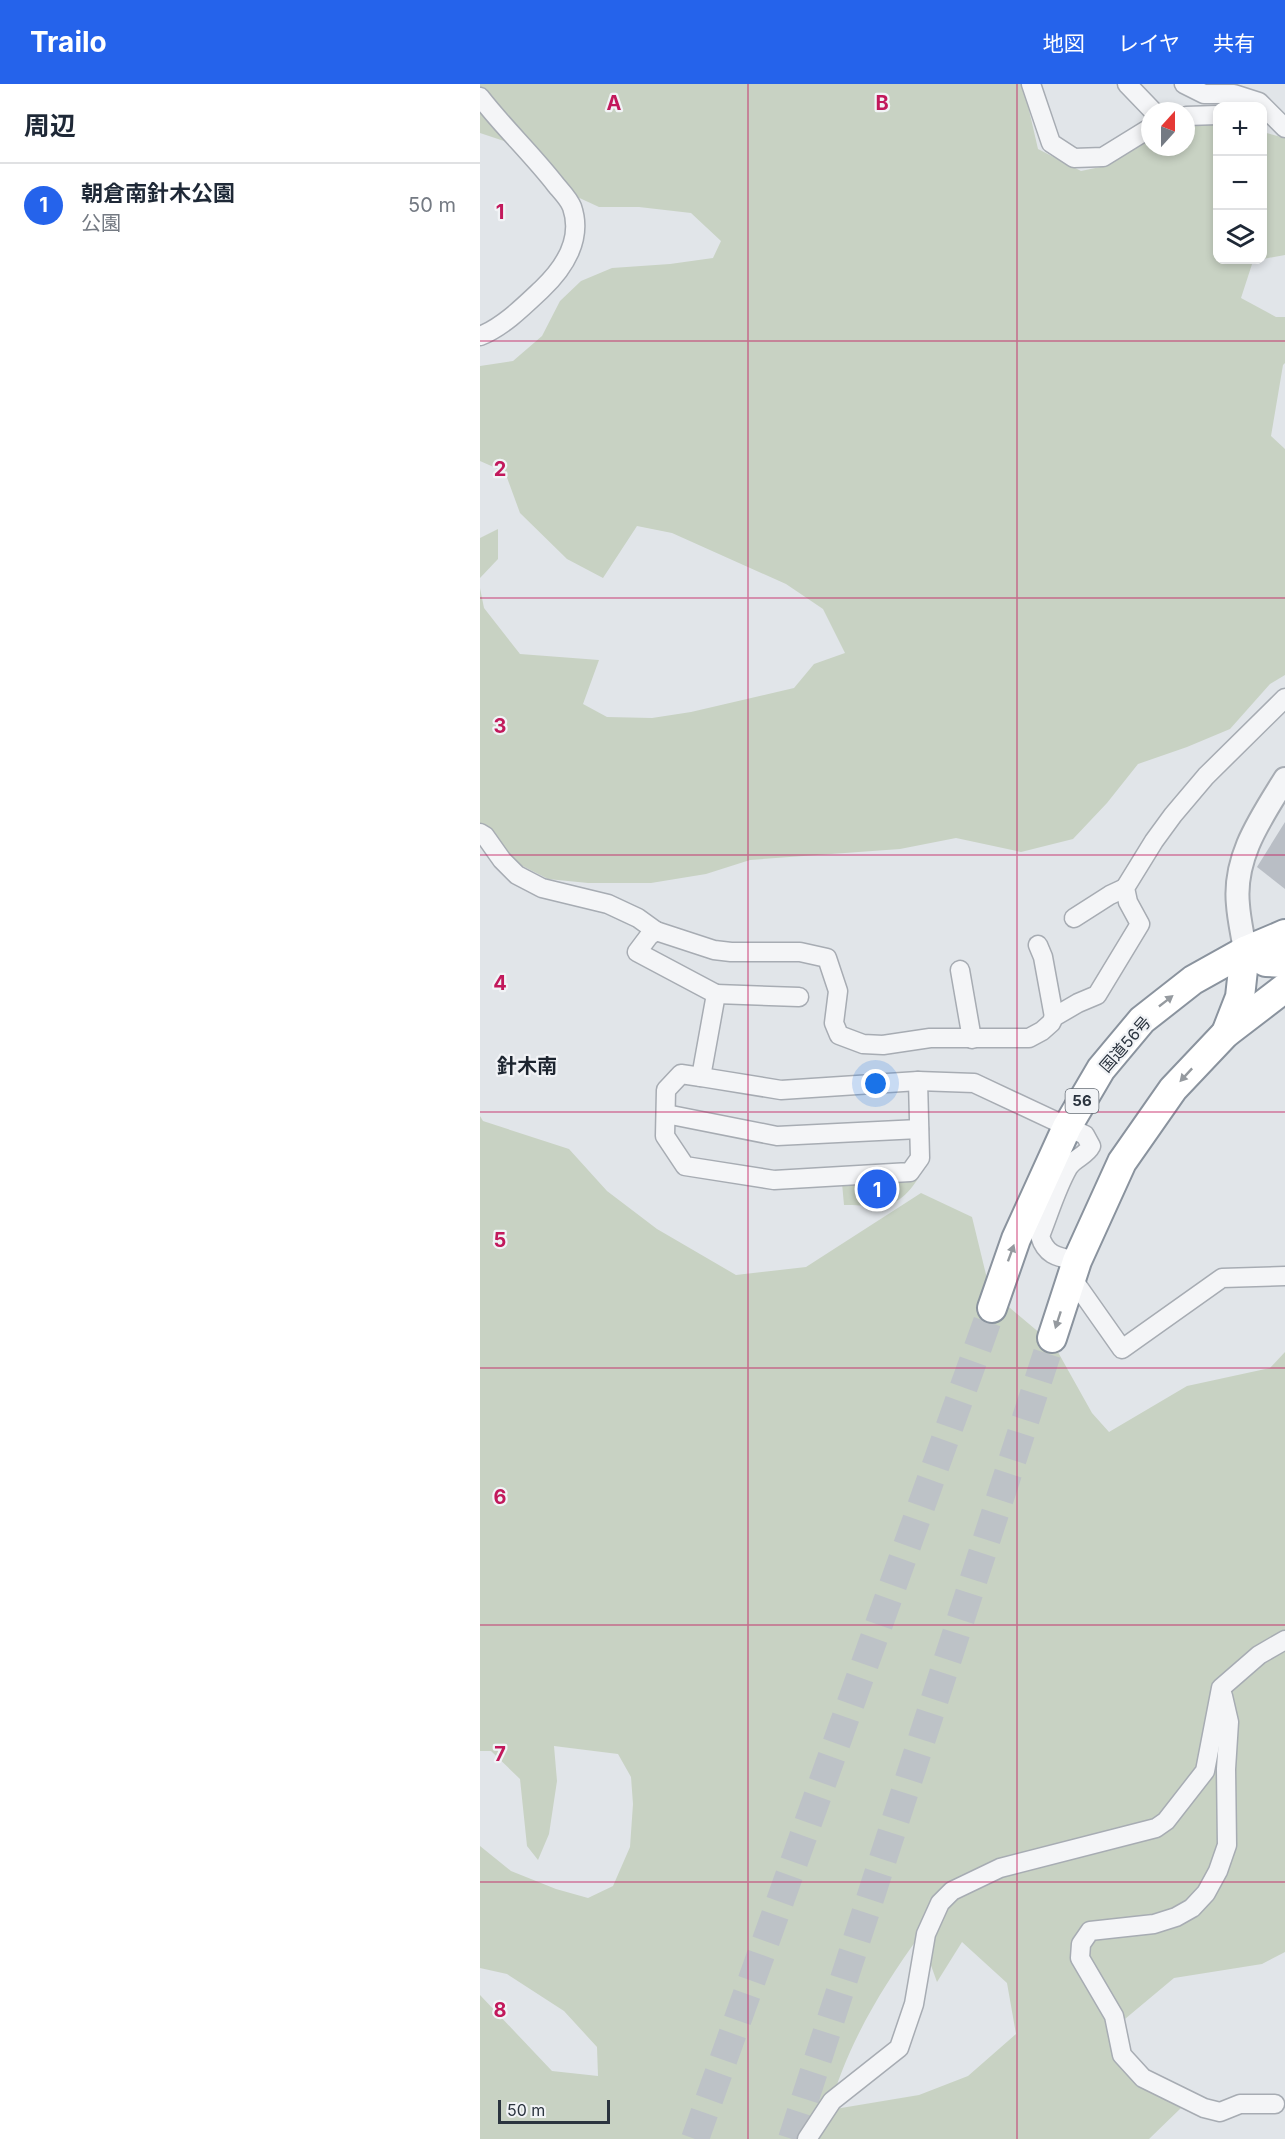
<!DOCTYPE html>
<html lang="ja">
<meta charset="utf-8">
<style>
:root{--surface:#fff;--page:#f2f2f3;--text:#1f2937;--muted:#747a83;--line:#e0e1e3;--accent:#2563eb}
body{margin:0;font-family:Inter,"Noto Sans JP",sans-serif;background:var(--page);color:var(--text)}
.controls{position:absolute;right:18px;top:18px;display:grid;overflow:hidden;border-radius:12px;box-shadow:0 3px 9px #0003}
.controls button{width:54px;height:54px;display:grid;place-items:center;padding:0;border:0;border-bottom:2px solid var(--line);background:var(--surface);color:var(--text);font:30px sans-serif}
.compass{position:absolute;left:661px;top:18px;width:54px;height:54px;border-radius:50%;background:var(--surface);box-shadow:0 3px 9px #0003;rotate:21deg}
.scale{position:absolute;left:18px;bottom:15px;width:112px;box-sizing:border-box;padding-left:6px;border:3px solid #2b343f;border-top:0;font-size:16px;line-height:21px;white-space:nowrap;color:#2b343f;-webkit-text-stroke:4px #f1f3f6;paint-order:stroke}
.you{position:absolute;left:396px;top:1000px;width:21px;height:21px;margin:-15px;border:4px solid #fff;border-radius:50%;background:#1a73e8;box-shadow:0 0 0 9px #1a73e833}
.badge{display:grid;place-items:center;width:39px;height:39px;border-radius:50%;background:var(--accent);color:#fff;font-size:20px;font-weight:700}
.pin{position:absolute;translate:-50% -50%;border:3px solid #fff;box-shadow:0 2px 6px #0006}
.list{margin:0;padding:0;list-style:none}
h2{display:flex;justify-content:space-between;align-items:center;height:78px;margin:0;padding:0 24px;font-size:26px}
h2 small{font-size:20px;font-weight:400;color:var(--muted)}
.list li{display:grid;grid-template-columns:39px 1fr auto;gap:18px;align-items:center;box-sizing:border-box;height:84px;padding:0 24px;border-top:2px solid var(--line)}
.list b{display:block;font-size:22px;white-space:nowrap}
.list p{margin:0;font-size:20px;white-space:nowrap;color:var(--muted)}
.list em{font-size:20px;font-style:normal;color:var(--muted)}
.icon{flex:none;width:33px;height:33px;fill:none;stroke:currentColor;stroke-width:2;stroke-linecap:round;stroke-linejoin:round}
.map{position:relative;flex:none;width:805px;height:2055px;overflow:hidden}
header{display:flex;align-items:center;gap:36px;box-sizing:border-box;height:84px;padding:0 30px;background:var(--accent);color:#fff}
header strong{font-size:28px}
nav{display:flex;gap:33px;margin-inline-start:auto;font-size:21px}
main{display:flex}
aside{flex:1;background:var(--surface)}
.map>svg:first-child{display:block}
</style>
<header>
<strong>Trailo</strong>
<nav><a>地図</a><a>レイヤ</a><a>共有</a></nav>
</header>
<main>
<aside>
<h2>周辺<small></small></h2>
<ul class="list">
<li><span class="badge">1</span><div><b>朝倉南針木公園</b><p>公園</p></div><em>50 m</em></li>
</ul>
</aside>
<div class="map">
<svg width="805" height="2055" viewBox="0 0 805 2055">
<rect width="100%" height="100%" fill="#e1e5e9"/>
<g fill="#c8d2c3" fill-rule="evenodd">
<polygon points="0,0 543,0 558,65 601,87 625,82 670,53 670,63 706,63 706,41 737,41 738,176 782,176 773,177 761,214 796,233 805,233 805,279 803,281 791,352 805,365 805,591 790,600 750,645 707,663 658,680 627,719 593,755 541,768 476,754 420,765 270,776 226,790 171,799 108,799 68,795 15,768 0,750 0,504 4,524 40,570 119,576 103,620 127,633 172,634 211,628 314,604 334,580 365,569 343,525 306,500 192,449 157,442 123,494 87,475 40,429 25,388 0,377 0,282 33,277 62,252 80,217 101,197 132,184 190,180 233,174 241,157 211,129 159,123 119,123 93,111 27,58 0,49"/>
<polygon points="783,48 805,54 805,171 783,175"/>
<polygon points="18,445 18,475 0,494 0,454"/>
<path d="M 0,1032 L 3,1037 L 89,1065 L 127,1107 L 177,1145 L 256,1191 L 326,1183 L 441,1109 L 492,1133 L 510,1207 L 574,1261 L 612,1329 L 629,1348 L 707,1302 L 790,1284 L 805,1268 L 805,1868 L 782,1880 L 694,1894 L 627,1950 L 701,2024 L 669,2055 L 0,2055 L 0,1911 L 72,1987 L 118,1992 L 117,1963 L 84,1927 L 27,1890 L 0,1884 L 0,1762 L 31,1787 L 76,1805 L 108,1814 L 133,1802 L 150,1763 L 153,1720 L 151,1693 L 138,1670 L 74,1662 L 77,1697 L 69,1750 L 58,1776 L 47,1762 L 40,1695 L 11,1667 L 0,1667 ZM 440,1851 L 457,1898 L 482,1858 L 527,1899 L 536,1950 L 488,1992 L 439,2011 L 349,2026 C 367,1961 401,1905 440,1851 Z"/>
<path d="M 439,1093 C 416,1129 403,1121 364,1121 L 362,1099 Z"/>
</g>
<polygon fill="#b9bec5" points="805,738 805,805 777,783"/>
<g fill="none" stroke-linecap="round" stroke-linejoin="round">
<g stroke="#bdc2c7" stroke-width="28" stroke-dasharray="28 14" stroke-linecap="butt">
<polyline points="215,2055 512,1224"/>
<polyline points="312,2055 572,1254"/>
</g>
<g stroke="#a7acb3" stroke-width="21">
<g id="minor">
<polyline points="551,0 571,59 594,74 623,73 670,44"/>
<polyline points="647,0 673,27"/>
<polyline points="704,0 724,10 754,10 779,18 805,44"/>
<path d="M 0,13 C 24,44 52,70 76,101 C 81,107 89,115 92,123 C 103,155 84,184 62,205 C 44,222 23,243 0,252"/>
<polyline points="706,32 738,31"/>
<polyline points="0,749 5,752 22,776 37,791 62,804 128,820 158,834 176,847"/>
<polyline points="594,834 630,811 645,804"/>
<polyline points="558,861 563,873 574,933"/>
<polyline points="480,886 492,955"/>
<polyline points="236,910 319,913"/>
<polyline points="221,993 201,990 186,1006 185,1052 205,1082 294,1096 430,1088 440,1074 438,997"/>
<polyline points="186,1030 297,1052 439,1045"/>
<path d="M 597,1177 C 578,1173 566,1172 560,1152 C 569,1130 576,1105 588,1084 C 594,1074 606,1072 611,1062 L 605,1051 L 494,999 L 438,997 L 301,1006 L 221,993 L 236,910 L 157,868 L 169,852 L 176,847 L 234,866 L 251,868 L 320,868 L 347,874 L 358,907 L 354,939 L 359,951 L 383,960 L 403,961 L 450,954 L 549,954 L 562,947 L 571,939 L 574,933 L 598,919 L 617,911 L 660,840 L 648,818 L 645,804 L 674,757 L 693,731 L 726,692 L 805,614"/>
<polyline points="592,1194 642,1265 742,1194 805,1192"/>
<polyline points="743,1612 749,1638 746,1685 747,1761 738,1787 726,1809 712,1824 696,1833 674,1840 610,1847 601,1860 600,1874 634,1932 642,1971 663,1994 724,2024 740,2028 760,2020 795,2020"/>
<polyline points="327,2055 352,2017 419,1964 434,1920 446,1850 460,1819 472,1807 520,1784 676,1744 686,1737 725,1687 741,1604 779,1571 805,1556"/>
</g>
</g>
<g stroke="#a7acb3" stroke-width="26">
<path id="tertiary" d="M 765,867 C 763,852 759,836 758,821 C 753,773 781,734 805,695"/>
</g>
<g stroke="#8a939e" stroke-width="32">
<g id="trunk">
<polyline points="765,867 786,878 805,879"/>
<polyline points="746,949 760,913 765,867"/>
<polyline points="512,1224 536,1155 587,1043 621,985 662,936 713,896 765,867 805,850"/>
<polyline points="572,1254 597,1177 642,1078 693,1005 746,949 805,904"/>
</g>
</g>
<use href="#minor" stroke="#f4f5f7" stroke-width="18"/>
<use href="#tertiary" stroke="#f4f5f7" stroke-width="22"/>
<use href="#trunk" stroke="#fff" stroke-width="28"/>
</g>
<defs><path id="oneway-solid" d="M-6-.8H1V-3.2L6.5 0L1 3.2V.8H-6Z" transform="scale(1.5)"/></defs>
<g fill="#959a9f">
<use href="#oneway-solid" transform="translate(686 917) rotate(-38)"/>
<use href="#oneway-solid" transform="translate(706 991) rotate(133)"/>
<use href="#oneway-solid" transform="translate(531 1169) rotate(-70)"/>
<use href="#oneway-solid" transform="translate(578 1236) rotate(108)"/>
</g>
<path fill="none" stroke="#c2185b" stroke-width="1.5" stroke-opacity="0.55" d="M 268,0 L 268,2055M 537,0 L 537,2055M 0,257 L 805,257M 0,514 L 805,514M 0,771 L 805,771M 0,1028 L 805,1028M 0,1284 L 805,1284M 0,1541 L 805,1541M 0,1798 L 805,1798"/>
<g text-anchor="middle" stroke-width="4.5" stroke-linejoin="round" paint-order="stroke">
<rect fill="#f1f3f6" stroke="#666d76" stroke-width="1.5" x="585.5" y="1005" width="33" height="24" rx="4.5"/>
<g font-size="15" font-weight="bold" fill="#2b343f">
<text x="602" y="1022">56</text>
</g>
<g font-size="16" fill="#2b343f" stroke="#f1f3f6">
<text transform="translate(645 960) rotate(-49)" y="6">国道56号</text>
</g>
<g font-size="20" font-weight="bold" fill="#1d2530" stroke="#f1f3f6">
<text x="47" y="989">針木南</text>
</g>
</g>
<g font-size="20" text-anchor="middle" font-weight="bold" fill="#c2185b" stroke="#f1f3f6" stroke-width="4.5" stroke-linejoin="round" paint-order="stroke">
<text x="134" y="26">A</text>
<text x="402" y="26">B</text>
<text x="20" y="135">1</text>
<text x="20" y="392">2</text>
<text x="20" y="649">3</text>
<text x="20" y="906">4</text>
<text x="20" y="1163">5</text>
<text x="20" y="1420">6</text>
<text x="20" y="1677">7</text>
<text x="20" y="1933">8</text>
</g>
</svg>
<div class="controls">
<button>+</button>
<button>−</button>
<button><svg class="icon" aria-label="layers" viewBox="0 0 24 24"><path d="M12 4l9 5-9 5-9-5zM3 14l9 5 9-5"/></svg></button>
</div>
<svg class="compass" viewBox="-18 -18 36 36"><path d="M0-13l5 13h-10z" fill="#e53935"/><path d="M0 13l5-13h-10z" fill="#747a83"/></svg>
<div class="scale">50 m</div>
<div class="you"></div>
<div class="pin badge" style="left:397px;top:1105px">1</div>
</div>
</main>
